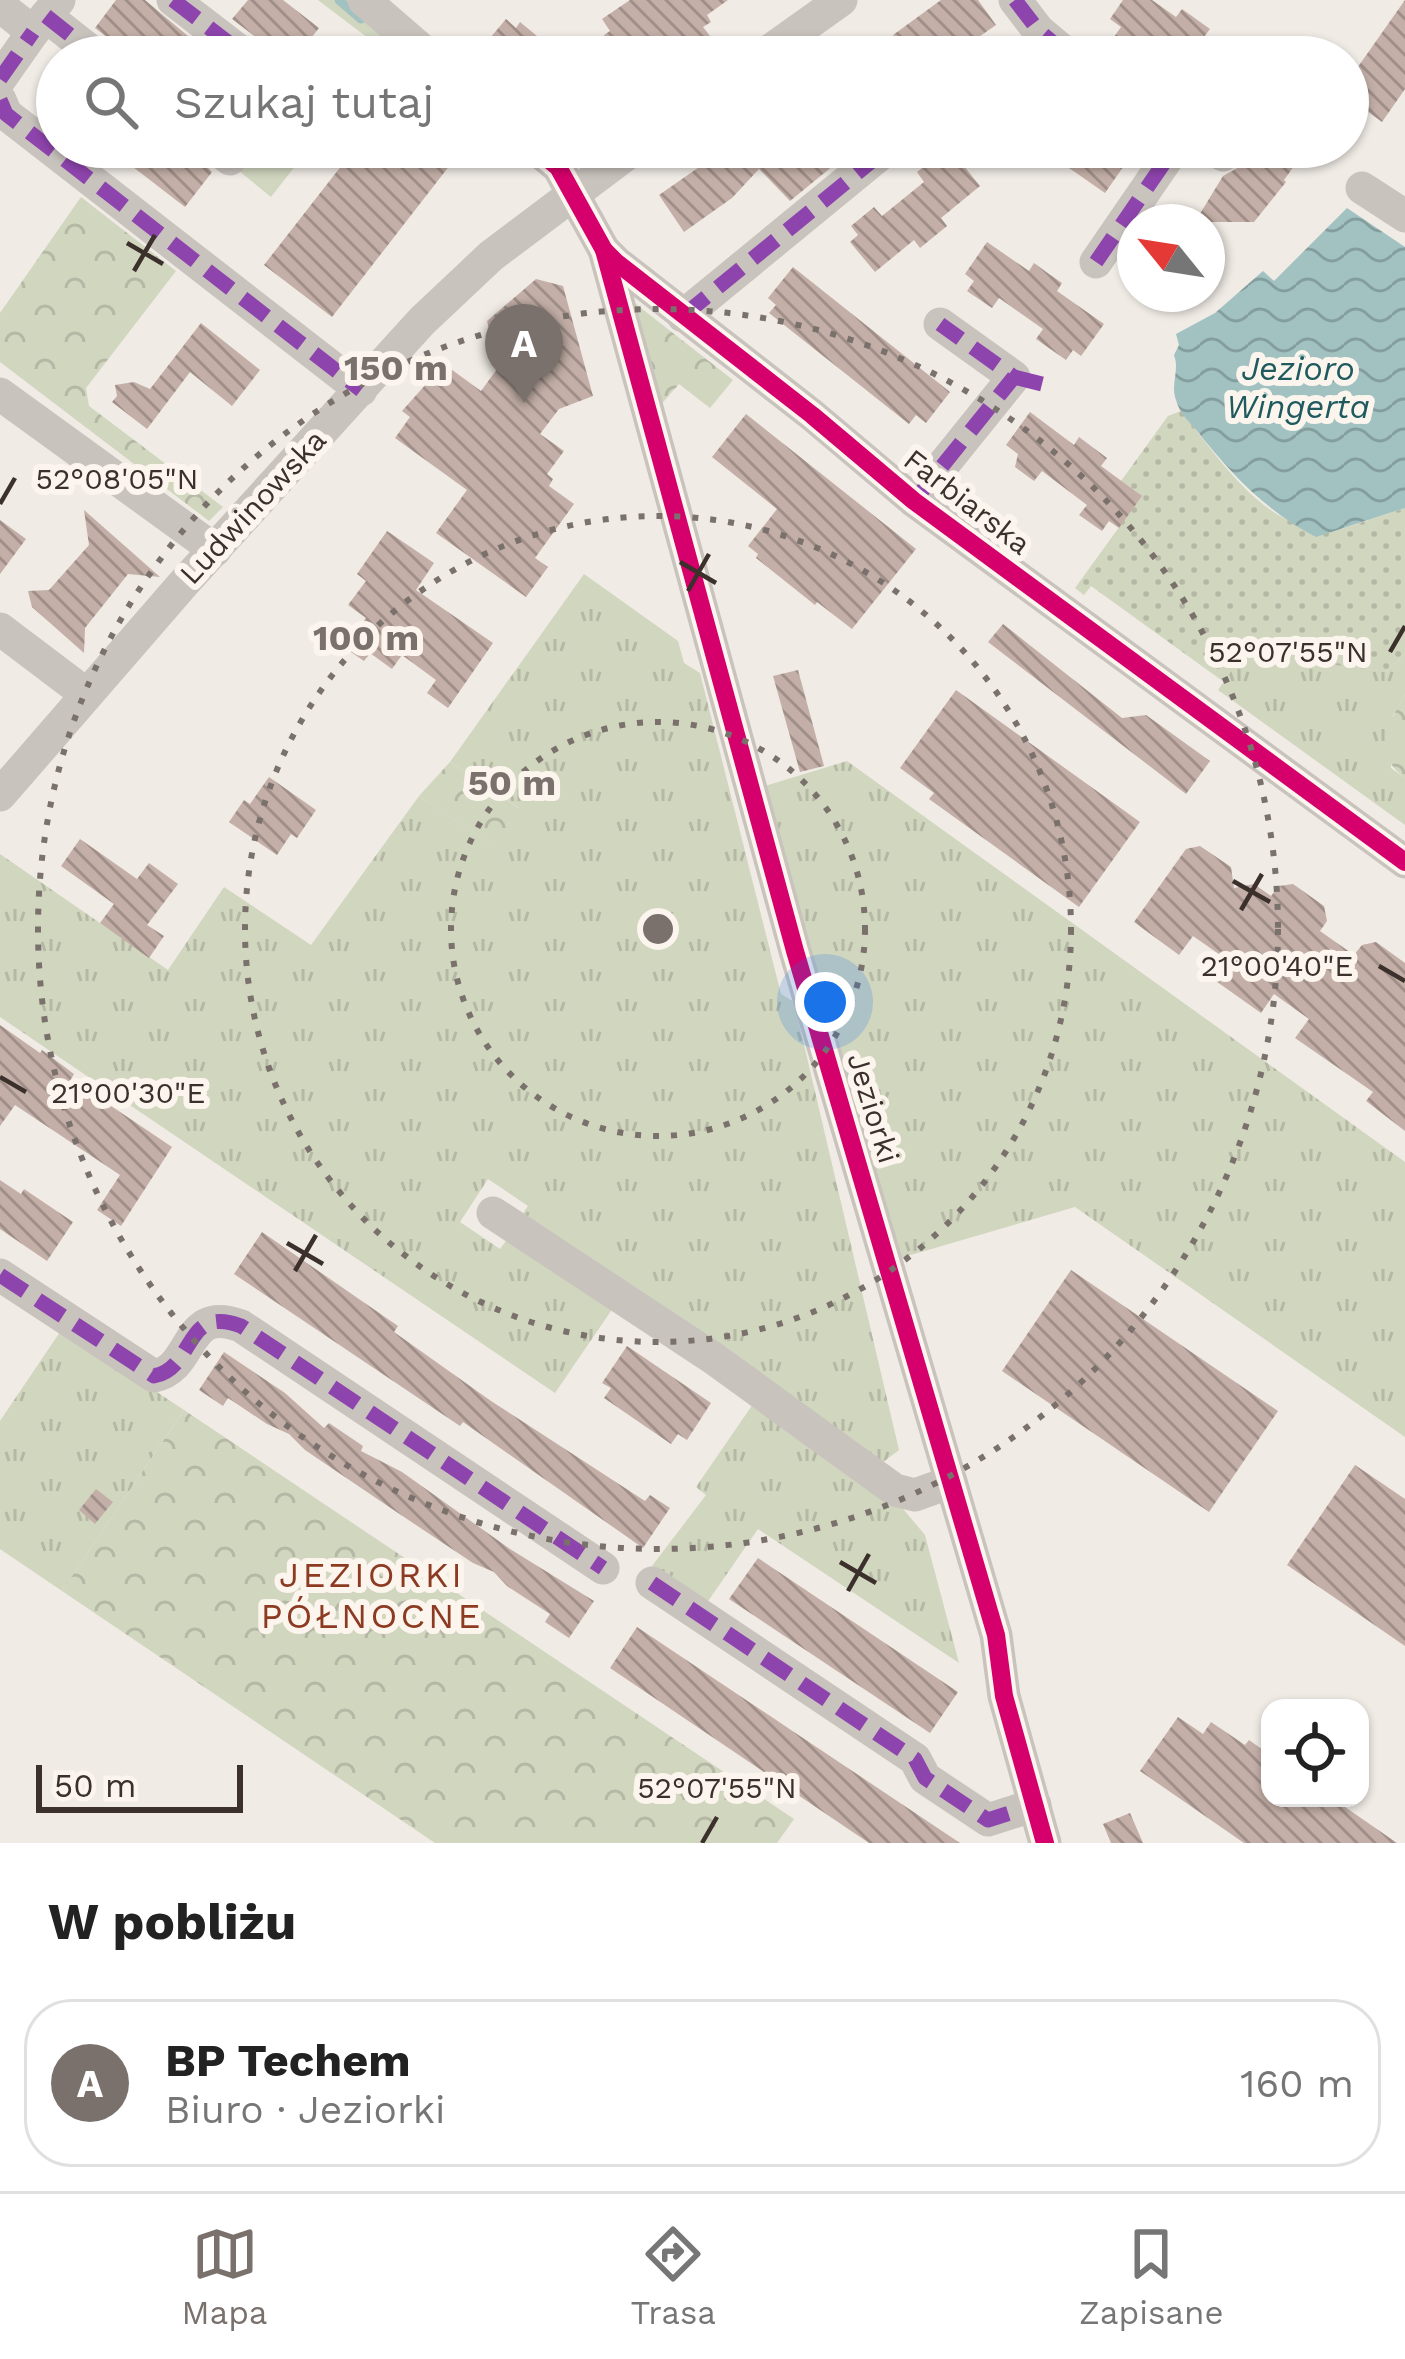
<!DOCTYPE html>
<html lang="pl">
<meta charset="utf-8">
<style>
:root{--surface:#fff;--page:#f6f6f6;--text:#222;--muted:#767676;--line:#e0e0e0;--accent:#7a716c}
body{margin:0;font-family:"Work Sans",sans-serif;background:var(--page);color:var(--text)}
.controls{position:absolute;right:36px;bottom:36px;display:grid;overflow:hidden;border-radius:24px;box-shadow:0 3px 9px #0004}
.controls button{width:108px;height:108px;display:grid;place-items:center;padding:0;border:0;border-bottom:3px solid var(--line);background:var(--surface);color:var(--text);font:60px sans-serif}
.compass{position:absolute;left:1117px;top:204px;width:108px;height:108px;border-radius:50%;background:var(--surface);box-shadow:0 3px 9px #0004;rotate:300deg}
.scale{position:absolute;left:36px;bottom:30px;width:207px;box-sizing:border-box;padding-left:12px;border:6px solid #3b302b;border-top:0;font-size:33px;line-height:42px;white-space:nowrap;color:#3b302b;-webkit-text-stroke:9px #fbf5ee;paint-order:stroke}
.you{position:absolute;left:825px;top:1002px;width:42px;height:42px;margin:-30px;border:9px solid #fff;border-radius:50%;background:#1a73e8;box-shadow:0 0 0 18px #1a73e833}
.badge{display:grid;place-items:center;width:78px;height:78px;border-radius:50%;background:var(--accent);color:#fff;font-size:39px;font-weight:700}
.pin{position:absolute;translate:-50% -99px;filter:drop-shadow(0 3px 6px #0008)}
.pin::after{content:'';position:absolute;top:63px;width:42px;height:36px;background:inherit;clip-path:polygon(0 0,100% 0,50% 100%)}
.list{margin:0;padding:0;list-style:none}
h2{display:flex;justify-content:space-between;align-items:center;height:156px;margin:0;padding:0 48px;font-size:51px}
h2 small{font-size:39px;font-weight:400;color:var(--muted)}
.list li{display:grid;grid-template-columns:78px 1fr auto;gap:36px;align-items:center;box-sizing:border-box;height:168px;margin:0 24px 24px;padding:0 24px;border:3px solid var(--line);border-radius:48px}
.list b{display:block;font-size:45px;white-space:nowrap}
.list p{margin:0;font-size:39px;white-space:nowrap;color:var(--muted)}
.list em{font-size:39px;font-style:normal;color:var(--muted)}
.icon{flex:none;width:66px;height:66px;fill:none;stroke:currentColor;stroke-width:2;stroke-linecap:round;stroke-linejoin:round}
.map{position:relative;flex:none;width:1405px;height:1843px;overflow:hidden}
.search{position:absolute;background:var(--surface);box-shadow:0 3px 9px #0004;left:36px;right:36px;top:36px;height:132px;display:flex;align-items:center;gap:30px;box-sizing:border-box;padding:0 42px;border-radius:66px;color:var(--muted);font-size:45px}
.sheet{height:348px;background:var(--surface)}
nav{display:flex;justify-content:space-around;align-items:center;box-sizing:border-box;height:168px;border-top:3px solid var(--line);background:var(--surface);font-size:33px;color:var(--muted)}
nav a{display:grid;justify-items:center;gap:6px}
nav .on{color:var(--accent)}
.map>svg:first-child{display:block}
</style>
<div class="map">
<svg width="1405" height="1843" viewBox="0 0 1405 1843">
<defs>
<pattern id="grass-tufts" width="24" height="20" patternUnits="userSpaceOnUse" patternTransform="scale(3)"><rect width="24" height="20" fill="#d1d6bf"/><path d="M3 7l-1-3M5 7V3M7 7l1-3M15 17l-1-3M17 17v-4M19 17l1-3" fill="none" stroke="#b4b8a4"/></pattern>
<pattern id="forest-crowns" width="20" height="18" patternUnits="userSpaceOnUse" patternTransform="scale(3)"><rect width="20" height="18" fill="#d1d6bf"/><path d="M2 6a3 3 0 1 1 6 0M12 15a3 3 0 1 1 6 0" fill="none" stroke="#b4b8a4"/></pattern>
<pattern id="garden-dots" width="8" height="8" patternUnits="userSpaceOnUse" patternTransform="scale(3)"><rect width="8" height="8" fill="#d1d6bf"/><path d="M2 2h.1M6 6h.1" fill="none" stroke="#b4b8a4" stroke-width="1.8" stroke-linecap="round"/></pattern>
<pattern id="water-waves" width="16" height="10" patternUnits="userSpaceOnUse" patternTransform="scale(3)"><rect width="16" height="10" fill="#a1c2c1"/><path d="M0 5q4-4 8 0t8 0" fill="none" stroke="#849e9d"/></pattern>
<pattern id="building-back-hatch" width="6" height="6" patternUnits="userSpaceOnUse" patternTransform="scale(3)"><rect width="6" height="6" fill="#c3afa7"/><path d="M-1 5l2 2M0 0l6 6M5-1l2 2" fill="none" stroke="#a08f88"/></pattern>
</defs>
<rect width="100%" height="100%" fill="#f0ebe5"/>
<g fill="url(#grass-tufts)">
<polygon points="318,0 350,0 416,57 393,57"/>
<polygon points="584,574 678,641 684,663 700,673 781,994 794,1002 899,1450 882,1463 520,1218 528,1206 488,1179 460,1222 500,1249 508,1238 613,1308 555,1393 0,1017 0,854 168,970 224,887 311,945 419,796 495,847 519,808 450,762"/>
<polygon points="1244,651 1386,672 1405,654 1405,694 1393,716 1391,768 1405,778 1405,825 1218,690"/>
<polygon points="847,761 1405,1162 1405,1437 1075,1207 897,1259 765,786"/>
<polygon points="62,1329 184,1410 62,1591 0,1549 0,1421"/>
<polygon points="753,1404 899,1504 925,1535 959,1663 758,1529 704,1607 649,1570 706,1495 696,1487"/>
</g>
<g fill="url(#forest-crowns)">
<polygon points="81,197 176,271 86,388 89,406 223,507 209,521 0,362 0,313"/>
<polygon points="632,301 733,380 710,408 679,384 658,408"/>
<path d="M 1405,694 L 1405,778 C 1373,756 1388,723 1405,694 Z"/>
<polygon points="450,762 520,809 496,848 419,796"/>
<polygon points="184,1410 794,1819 777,1843 435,1843 62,1591"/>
</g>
<polygon fill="#d1d6bf" points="248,147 310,147 271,197 233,166"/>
<path fill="url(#garden-dots)" d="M 1181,411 C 1219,458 1265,532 1333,531 C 1338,531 1396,511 1405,508 L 1405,654 L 1386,672 L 1244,652 L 1224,682 L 1091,586 L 1084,595 L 1075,588 L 1141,497 L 1121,481 L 1168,416 Z"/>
<path fill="url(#water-waves)" d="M 1347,208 L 1405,247 L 1405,508 L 1316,537 C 1267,512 1231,474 1197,431 C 1189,422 1179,412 1176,400 C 1170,384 1180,371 1174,355 L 1179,345 L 1176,334 L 1215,313 L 1263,271 L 1274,281 Z"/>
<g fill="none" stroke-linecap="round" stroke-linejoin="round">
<polyline stroke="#a1c2c1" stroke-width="9" points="339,0 361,19"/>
</g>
<g fill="url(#building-back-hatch)">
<polygon points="116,0 145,0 213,57 119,57 112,41 95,28"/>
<polygon points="248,0 283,0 319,28 296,57 268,57 261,41 232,19"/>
<polygon points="630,0 728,0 707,15 711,22 703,27 714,41 691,57 619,57 604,35 610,31 602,19"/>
<polygon points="941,0 978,0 996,25 950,57 908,57 893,35"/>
<polygon points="1123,0 1152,0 1176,17 1182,9 1210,29 1204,37 1233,57 1143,57 1114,37 1121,27 1110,19"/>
<polygon points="1405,0 1405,89 1382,122 1348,97 1348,81"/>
<polygon points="506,19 516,28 520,22 537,36 534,44 522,57 474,57"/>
<polygon points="107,147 188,147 212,172 185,207"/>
<polygon points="356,147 464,147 332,317 264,265"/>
<polygon points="728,147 780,147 775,153 787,166 809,147 856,147 790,201 759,169 732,198 684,232 659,195"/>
<polygon points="1039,147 1109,147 1128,160 1105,193"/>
<polygon points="1243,147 1299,147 1289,162 1294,166 1284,180 1286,182 1254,222 1195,222 1223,176 1241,166"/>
<polygon points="940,154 947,163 956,156 980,186 941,218 947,226 920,248 914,240 875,272 850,242 858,235 851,226 874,207 882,216 924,182 917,172"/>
<polygon points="987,242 1029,271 1034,263 1049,274 1062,283 1057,291 1104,324 1081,356 1073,350 1066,360 1036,339 1043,329 999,298 992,308 967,291 974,281 965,274"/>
<polygon points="793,267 950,392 926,423 916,415 909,424 769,313 776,305 768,298"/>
<polygon points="536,279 563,286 593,396 559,409 540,434 564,451 547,474 553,479 549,486 574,504 535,558 548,567 526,597 436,533 467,490 395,438 410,417 402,411 444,364 481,391 500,365 487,321"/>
<polygon points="201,323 260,370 232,406 190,372 147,429 112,402 117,396 115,385 134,382 150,389"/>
<polygon points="1030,412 1074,445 1079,437 1107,458 1101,466 1142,496 1119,528 1109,521 1102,531 1079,515 1087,505 1042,471 1034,481 1015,467 1018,454 1006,445"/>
<polygon points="746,414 916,549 852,629 817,602 815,605 756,558 758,554 748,546 777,509 712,457"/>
<polygon points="84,510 160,577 128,574 85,628 84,653 32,607 28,591 49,590 89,545"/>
<polygon points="0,520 26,539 0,574"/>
<polygon points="387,531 434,563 416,590 493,643 448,708 427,693 436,680 402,655 392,669 370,653 364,661 345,648 366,618 348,605 366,581 357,574"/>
<polygon points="1003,624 1122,718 1146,715 1210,761 1186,794 988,642"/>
<polygon points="798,670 824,766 800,772 773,676"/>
<polygon points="956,690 1140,822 1079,907 929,799 934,793 900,768"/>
<polygon points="269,777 316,810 297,838 291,834 277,855 229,822 244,800 250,804"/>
<polygon points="80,839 137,879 149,863 178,884 147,925 164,936 149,958 100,923 114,904 61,866"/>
<polygon points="1200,846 1231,867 1234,888 1254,884 1271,896 1279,886 1293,884 1324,906 1327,921 1320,931 1354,955 1362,945 1376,942 1405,963 1405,1131 1366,1101 1373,1092 1295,1038 1309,1019 1274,994 1261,1013 1213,979 1226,959 1193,936 1179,955 1134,922 1186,849"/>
<polygon points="0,1025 40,1053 42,1050 74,1074 71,1079 172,1147 121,1226 97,1210 120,1175 15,1105 0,1126"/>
<polygon points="0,1180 21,1194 24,1189 73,1222 47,1261 0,1229"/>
<polygon points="262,1232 398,1326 394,1332 491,1401 645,1501 650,1495 670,1508 643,1548 463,1422 460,1426 234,1274"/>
<polygon points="1071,1270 1278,1411 1209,1512 1002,1371"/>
<polygon points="627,1346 711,1403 687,1440 678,1434 671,1444 604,1398 611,1388 602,1383"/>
<polygon points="224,1352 285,1393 324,1428 329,1423 363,1446 361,1451 402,1472 510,1549 594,1601 569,1638 545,1622 550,1614 507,1586 494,1572 473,1563 401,1515 305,1450 289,1434 267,1424 228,1398 223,1406 199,1390"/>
<polygon points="1355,1465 1405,1499 1405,1646 1287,1565"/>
<polygon points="96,1489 113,1502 95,1524 79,1510"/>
<polygon points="758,1558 958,1692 930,1733 729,1599"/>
<polygon points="637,1627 788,1728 960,1843 869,1843 610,1668"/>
<polygon points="1178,1717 1203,1734 1211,1722 1245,1745 1249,1740 1270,1755 1270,1798 1332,1798 1397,1843 1244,1843 1140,1771"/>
<polygon points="1130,1813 1143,1843 1111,1843 1103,1824"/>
</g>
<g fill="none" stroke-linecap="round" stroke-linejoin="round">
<g stroke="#c9c3be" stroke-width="33">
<polyline points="173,0 247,57"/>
<polyline points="364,0 430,57"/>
<polyline points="1015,0 1038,30 1070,57"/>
<polyline points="0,6 33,32 59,0"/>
<polyline points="46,16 98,57"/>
<polyline points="761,57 841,0"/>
<polyline points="0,79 33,32"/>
<polyline points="0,100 6,114 361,390"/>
<polyline points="215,147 230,159"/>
<polyline points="534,147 558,167 604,250 616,262 812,415 914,501 1405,862"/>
<polyline points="1208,147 1223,155"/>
<polyline points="1362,188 1405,216"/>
<polyline points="604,250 795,951 996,1635 1004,1696 1045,1843"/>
<polyline points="1096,262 1175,147"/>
<polyline points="683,316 889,147"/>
<polyline points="0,394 215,550"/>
<polyline points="914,501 1014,377 940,324"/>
<polyline points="0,629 86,694"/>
<polyline points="0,795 183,584 422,321 491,256 636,147"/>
<polyline points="493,1213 713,1358 895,1490 915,1495 951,1482"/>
<path d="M 0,1275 L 154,1376 C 196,1368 183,1304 241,1326 L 603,1568"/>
<polyline points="652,1583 915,1759 925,1778 988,1820 1035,1805"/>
</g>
<g stroke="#8e44ad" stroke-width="15" stroke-dasharray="30 15" stroke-linecap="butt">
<polyline points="173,0 247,57"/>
<polyline points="1015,0 1038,30 1070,57"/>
<polyline points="46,16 98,57"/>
<polyline points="0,79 33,32"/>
<polyline points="0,100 6,114 361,390"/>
<polyline points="215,147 230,159"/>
<polyline points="1208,147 1223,155"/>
<polyline points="1096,262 1175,147"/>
<polyline points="683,316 889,147"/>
<polyline points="1014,377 1042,384"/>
<polyline points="914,501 1014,377 940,324"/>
<path d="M 0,1275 L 154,1376 C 196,1368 183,1304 241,1326 L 603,1568"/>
<polyline points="652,1583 915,1759 925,1778 988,1820 1035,1805"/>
</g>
<g stroke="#fbf5ee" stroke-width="26">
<g id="cycleway">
<polyline points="534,147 558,167 604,250 616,262 812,415 914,501 1405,862"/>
<polyline points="604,250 795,951 996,1635 1004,1696 1045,1843"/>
</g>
</g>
<use href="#cycleway" stroke="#d6006c" stroke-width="18"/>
</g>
<path fill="none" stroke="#3b302b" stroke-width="4.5" d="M 127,243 L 163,264M 134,271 L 155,235M 0,504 L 15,478M 680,562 L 716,583M 688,591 L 709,554M 1390,652 L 1405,626M 1233,881 L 1270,902M 1241,910 L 1262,874M 1379,966 L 1405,981M 0,1077 L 26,1092M 287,1243 L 323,1264M 295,1271 L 316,1235M 840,1562 L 876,1583M 848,1591 L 869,1554M 702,1843 L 717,1817"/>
<g fill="none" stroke="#7a716c" stroke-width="6" stroke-dasharray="6 12">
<circle cx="658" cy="929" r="207"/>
<circle cx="658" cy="929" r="413"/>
<circle cx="658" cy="929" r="620"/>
</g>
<g text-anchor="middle" stroke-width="12" stroke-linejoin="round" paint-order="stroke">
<g font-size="30" fill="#3b302b" stroke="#fbf5ee">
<text transform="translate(967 502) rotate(38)" y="10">Farbiarska</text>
<text transform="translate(253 507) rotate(-47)" y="10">Ludwinowska</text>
<text transform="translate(873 1108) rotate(73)" y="10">Jeziorki</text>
</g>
<g font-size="33" font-style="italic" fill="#1f5a5e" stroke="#fbf5ee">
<text x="1298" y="380">Jezioro<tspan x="1298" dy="38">Wingerta</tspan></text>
</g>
<g font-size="36" letter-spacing="3" fill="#8c3b22" stroke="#fbf5ee">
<text x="372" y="1587">JEZIORKI<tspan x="372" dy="41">PÓŁNOCNE</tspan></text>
</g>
</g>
<g font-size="30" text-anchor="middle" fill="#3b302b" stroke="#fbf5ee" stroke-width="12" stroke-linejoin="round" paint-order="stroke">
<text x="117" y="489">52°08'05"N</text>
<text x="1288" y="662">52°07'55"N</text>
<text x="1277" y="976">21°00'40"E</text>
<text x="128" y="1103">21°00'30"E</text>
<text x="717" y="1798">52°07'55"N</text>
</g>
<circle cx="658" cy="929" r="18" fill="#7a716c" stroke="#fbf5ee" stroke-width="6"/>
<g font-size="36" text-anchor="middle" font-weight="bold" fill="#7a716c" stroke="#fbf5ee" stroke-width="12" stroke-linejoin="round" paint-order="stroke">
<text x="396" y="380">150 m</text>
<text x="366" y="650">100 m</text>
<text x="512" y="795">50 m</text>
</g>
</svg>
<div class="controls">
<button><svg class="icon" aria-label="locate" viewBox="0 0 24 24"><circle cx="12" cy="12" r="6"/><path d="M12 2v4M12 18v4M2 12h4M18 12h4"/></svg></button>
</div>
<svg class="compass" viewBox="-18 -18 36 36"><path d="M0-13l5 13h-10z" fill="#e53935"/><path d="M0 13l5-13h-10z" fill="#767676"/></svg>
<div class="scale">50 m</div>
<div class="you"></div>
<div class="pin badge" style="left:524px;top:403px">A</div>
<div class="search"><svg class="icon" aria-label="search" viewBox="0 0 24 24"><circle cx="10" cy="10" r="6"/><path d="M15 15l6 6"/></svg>Szukaj tutaj</div>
</div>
<section class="sheet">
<h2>W pobliżu<small></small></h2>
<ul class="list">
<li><span class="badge">A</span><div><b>BP Techem</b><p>Biuro · Jeziorki</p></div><em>160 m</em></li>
</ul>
</section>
<nav>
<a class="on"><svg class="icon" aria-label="map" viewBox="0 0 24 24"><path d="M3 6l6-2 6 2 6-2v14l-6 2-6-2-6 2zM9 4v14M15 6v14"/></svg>Mapa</a>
<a><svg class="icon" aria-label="directions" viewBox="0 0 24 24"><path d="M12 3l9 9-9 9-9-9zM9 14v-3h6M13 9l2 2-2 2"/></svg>Trasa</a>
<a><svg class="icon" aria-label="saved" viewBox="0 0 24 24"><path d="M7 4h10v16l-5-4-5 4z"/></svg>Zapisane</a>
</nav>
